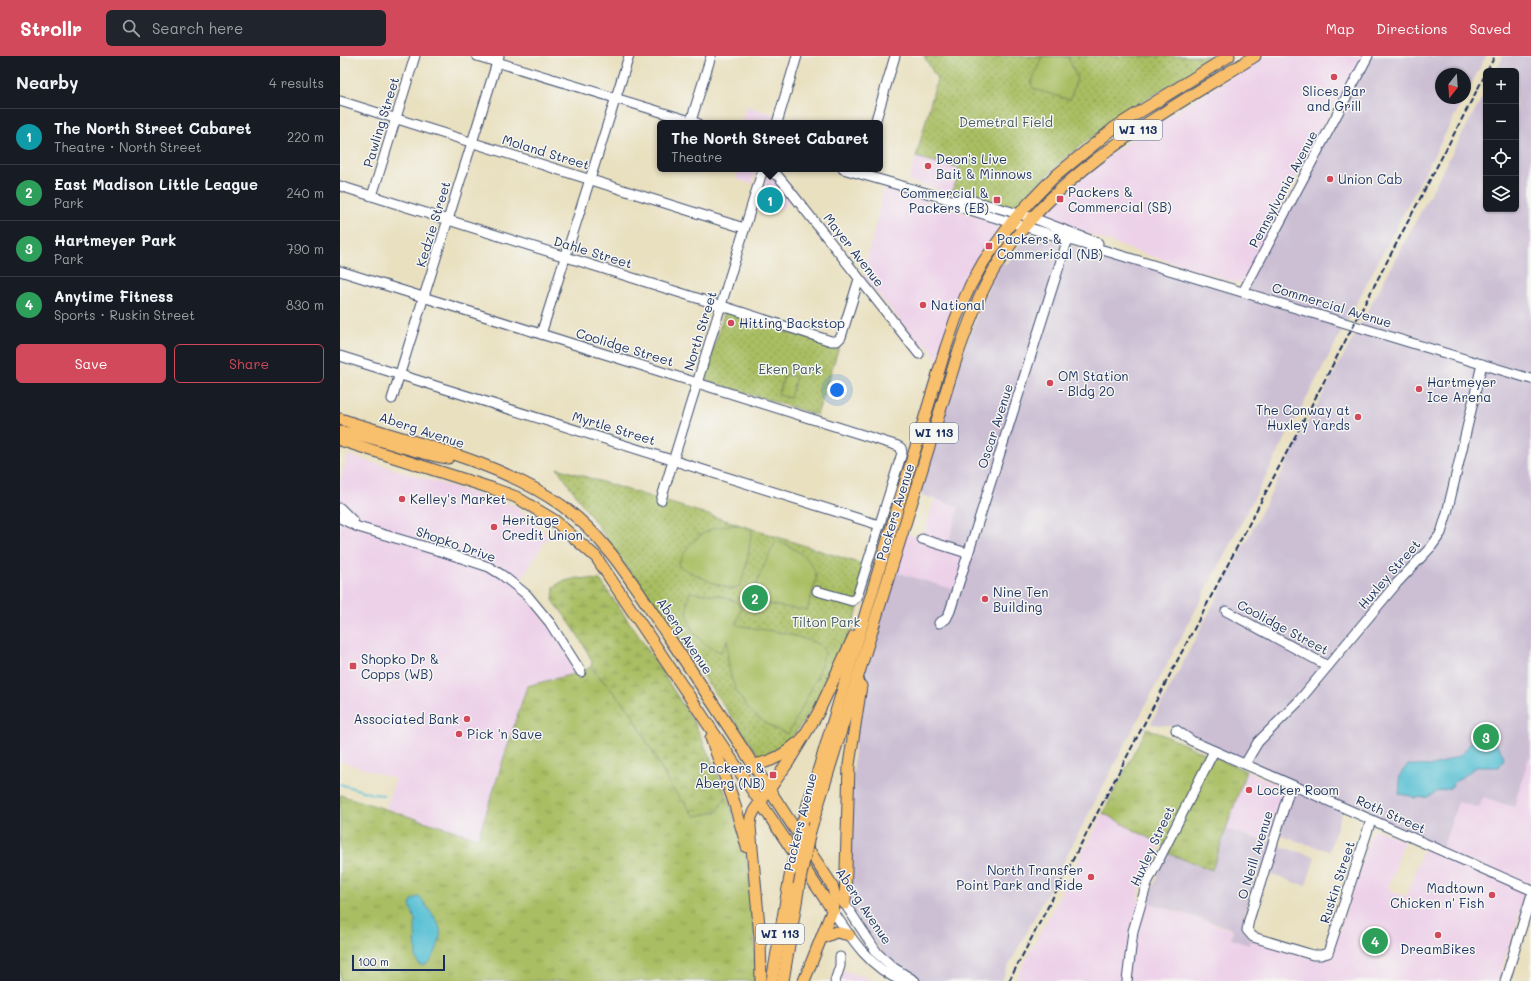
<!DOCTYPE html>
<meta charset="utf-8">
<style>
:root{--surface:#171b24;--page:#20242c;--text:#f1f3f6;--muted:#9ea1a6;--line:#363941;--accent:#d1495b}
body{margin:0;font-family:Mali,sans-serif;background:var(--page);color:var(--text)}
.controls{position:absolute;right:12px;top:12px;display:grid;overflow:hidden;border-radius:6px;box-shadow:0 1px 3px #0004}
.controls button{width:36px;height:36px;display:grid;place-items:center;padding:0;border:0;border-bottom:1px solid var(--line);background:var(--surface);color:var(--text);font:20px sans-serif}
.compass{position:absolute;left:1095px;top:12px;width:36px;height:36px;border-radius:50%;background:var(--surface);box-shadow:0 1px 3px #0004;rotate:197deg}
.scale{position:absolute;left:12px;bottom:10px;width:93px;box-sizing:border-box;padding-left:4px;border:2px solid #1b2f5e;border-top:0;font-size:11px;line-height:14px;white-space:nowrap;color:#1b2f5e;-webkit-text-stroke:3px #f6f6f2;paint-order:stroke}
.you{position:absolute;left:497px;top:334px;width:14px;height:14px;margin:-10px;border:3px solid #fff;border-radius:50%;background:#1a73e8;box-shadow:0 0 0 6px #1a73e833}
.badge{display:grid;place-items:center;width:26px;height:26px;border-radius:50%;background:var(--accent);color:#fff;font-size:13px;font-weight:700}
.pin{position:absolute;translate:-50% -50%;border:2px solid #fff;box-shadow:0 1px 4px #0006}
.popup{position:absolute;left:317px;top:64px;width:226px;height:52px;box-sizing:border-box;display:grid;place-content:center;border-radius:6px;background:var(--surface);filter:drop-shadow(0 1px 3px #0005);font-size:13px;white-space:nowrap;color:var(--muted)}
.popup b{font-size:15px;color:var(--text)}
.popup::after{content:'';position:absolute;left:50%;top:100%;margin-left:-8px;border:8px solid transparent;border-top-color:var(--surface)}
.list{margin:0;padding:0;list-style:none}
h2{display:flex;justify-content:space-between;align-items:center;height:52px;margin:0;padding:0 16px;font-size:17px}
h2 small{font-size:13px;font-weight:400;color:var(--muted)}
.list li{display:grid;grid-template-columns:26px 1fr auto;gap:12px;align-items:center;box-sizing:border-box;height:56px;padding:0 16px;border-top:1px solid var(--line)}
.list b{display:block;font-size:15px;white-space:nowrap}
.list p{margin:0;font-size:13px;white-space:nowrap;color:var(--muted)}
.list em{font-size:13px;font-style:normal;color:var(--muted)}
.actions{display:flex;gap:8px;padding:12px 16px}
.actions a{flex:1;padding:9px 0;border:1px solid var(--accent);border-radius:6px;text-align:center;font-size:14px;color:var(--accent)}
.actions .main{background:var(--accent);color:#fff}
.icon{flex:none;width:22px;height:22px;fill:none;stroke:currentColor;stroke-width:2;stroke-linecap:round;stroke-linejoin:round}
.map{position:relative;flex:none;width:1191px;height:925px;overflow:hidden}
header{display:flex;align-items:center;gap:24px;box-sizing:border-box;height:56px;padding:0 20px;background:var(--accent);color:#fff}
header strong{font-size:19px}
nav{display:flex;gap:22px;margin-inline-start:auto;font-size:14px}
.search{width:280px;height:36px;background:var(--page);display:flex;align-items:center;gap:10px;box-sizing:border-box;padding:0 14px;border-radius:6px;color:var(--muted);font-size:15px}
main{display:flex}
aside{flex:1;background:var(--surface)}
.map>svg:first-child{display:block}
</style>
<header>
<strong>Strollr</strong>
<div class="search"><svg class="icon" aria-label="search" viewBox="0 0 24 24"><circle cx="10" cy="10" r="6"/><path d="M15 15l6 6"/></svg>Search here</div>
<nav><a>Map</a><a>Directions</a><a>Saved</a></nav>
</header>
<main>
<aside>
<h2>Nearby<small>4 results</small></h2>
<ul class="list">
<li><span class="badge" style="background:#0f9aa8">1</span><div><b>The North Street Cabaret</b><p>Theatre · North Street</p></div><em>220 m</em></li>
<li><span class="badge" style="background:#2e9e5b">2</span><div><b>East Madison Little League</b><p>Park</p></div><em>240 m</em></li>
<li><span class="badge" style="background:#2e9e5b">3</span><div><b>Hartmeyer Park</b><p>Park</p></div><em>790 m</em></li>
<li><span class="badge" style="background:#2e9e5b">4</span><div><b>Anytime Fitness</b><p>Sports · Ruskin Street</p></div><em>830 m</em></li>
</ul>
<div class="actions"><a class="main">Save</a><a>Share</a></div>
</aside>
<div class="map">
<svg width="1191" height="925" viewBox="0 0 1191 925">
<defs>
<pattern id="grass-tufts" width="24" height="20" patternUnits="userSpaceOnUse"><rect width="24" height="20" fill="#a9be62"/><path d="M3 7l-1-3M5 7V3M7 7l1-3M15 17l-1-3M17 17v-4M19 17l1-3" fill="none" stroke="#899b54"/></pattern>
<pattern id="wetland-marsh" width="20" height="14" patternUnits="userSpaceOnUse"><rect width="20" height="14" fill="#a9be62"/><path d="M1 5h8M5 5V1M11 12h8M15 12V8" fill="none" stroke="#899b54"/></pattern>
<pattern id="park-dots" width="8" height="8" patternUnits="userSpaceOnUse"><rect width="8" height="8" fill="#a9be62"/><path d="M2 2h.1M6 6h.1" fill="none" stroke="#899b54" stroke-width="1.8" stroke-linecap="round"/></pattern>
</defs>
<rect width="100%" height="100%" fill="#f6f6f2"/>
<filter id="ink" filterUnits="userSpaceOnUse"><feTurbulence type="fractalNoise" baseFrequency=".025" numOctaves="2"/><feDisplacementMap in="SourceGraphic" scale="8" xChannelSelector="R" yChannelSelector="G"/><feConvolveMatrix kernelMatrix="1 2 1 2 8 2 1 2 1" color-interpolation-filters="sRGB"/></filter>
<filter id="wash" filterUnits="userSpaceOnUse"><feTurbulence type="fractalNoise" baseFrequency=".012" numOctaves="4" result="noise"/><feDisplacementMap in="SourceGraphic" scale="16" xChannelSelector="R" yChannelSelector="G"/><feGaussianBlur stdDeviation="0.9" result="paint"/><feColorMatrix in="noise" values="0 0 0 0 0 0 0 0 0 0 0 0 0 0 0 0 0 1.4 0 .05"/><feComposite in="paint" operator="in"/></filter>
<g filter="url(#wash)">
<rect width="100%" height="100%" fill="#e9e0bf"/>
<g fill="#edd1e9">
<polygon points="925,0 1028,0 1003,48 998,43 902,227 898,227 789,193 712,164 708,160 709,153 717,144 755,110 796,80"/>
<polygon points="406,50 434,58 431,67 401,67"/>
<polygon points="576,101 620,113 612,137 568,125"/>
<polygon points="399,113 417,113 412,128 396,123"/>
<polygon points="430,120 434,123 451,144 442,153 419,146 426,122 427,121"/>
<polygon points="544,132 651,165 660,176 599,306 589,290 580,288 525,223 524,215"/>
<polygon points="8,399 175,450 208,480 177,530 187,539 241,616 187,630 138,782 46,752 55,723 0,705 0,425"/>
<polygon points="595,443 619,451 607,491 627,497 616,535 552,515 563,476 582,483"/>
<polygon points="1189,701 1191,702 1191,821 1158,925 675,925 763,757 820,788 802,828 797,843 893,874 891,883 912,884 978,904 986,902 993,895 1017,820 1031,778 1034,774 1039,774 1064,785 1048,833 1066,841 1083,793 1099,800 1118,746 1142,741"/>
<polygon points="906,715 1002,756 989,795 931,777 928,786 886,773"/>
<polygon points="503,914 536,925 499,925"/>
</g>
<g fill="#ccbfd4">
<polygon points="1028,0 1146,0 1125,40 1125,18 1101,18 1101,42 1124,42 661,925 575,925 554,912 492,829 506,834 518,644 528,590 552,515 616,534 627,498 607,491 619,451 575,437 609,330 660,203 666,209 685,181 693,178 785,205 903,235"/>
<polygon points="1163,0 1191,0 1191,702 1189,701 1174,751 1143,741 1139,752 1118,746 1103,790 1099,794 1003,752 989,795 935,778 951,729 829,670 811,668 967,368 1146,34 1146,153 1176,153 1176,15 1156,15"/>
<polygon points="886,773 975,801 966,830 918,815 903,862 903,872 912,884 908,889 891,883 893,873 807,846 827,797 872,814"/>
</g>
<g fill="url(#grass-tufts)" stroke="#627660">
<path d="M 251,611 L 291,656 L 331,731 L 387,740 C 391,752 396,765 400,778 C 414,826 414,876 416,925 L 0,925 L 0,739 L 138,782 L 187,630 L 241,616 Z"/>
<polygon points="807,672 906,715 872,814 827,797 829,793 763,757"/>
</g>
<path fill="url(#wetland-marsh)" stroke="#627660" d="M 237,522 L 260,524 L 300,582 L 355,668 L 387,740 L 376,756 L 355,760 L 331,731 L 291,656 L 251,611 L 252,605 C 241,583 229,564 213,545 L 214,531 L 221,526 Z"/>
<g fill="url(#park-dots)" stroke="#627660">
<polygon points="584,0 878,0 782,58 725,102 700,126 678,150 672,152 629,140 612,137 620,113 576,101 597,23"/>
<polygon points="385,255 499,291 477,359 364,324"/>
<polygon points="217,412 366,458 531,511 511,574 479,643 451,683 422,704"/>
</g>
<g fill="#a9be62" stroke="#627660">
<polygon points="702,0 728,1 737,22 730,44 694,33 691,28"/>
<polygon points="445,318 456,321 450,342 438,339"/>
<path d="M 390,469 L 399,469 L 412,473 L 406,512 L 400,530 L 392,533 L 373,527 L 338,510 C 347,486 364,472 390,469 Z"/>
<path d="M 436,485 C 450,488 475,504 476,521 C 476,528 469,546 467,554 L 436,550 L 418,544 L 414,536 L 420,518 Z"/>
<path d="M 350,536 L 381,540 L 397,546 L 401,552 L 396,569 L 449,578 L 479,588 L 485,596 L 477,622 L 448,678 C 405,663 384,628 388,583 L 381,596 C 353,586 342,564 350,536 Z"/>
</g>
<g fill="#56c0d3" stroke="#387898">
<path d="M 1139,675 C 1151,678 1157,690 1164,700 L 1163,705 L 1159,711 L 1136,711 L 1115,726 L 1110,732 L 1096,736 L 1088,741 L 1074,742 L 1071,740 L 1059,738 C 1062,722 1054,723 1068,709 L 1093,710 L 1119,700 L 1128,691 L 1131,683 Z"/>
<path d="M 78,841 L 80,841 C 85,849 99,864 100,873 C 102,880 95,903 88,907 C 86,909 82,909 79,909 L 76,902 L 75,864 L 70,849 L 72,844 Z"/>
</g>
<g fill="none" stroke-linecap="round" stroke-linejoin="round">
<polyline stroke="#56c0d3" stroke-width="2" points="0,728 32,738 44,739"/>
</g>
</g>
<g filter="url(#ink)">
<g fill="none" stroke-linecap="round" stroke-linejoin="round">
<g stroke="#3a4a6d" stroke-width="11">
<g id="minor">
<polyline points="137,0 357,67"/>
<polyline points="0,45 404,172"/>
<polyline points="351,65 371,0"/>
<polyline points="437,67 457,0"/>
<polyline points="535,67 555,0"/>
<polyline points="423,113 438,120 447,131 579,298"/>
<polyline points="503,113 604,142 615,145 622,142 627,143 693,162 758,187"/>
<polyline points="0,130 395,254 491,285 497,285 501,281 519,223"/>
<polyline points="32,140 75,0"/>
<polyline points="615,145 620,151 1191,323"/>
<polyline points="0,215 558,390 561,392 562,397 517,541 512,545 477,535"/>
<polyline points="903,236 1028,0"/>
<polyline points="201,278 289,0"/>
<polyline points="0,300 539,469"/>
<polyline points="52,343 159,0"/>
<polyline points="321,444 423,113"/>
<polyline points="0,452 13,465"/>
<polyline points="0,462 18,471 103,496 149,511 162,519 187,539 210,567 241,616"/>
<polyline points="582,483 627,497"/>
<polyline points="886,555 988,610"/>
<polyline points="599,567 606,563 610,555 730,176"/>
<polyline points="836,674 852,685 1191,834"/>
<polyline points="905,708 918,686 958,646 1057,527 1091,491 1101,477 1107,457 1142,308"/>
<polyline points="951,729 909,864 907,874 913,881 973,899 981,899 988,897 1031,764"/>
<polyline points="501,842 538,898 554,912 575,925"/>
<path d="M 493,855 C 511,882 530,912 562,925"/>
<polyline points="495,925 500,910 500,901"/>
<polyline points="787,925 793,875 807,827 874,695"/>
<polyline points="1165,925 1191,841"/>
</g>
</g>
<g stroke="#3a4a6d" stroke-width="13">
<g id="major">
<path d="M 0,363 C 71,386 159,405 221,449 C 268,482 296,533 328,580 C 384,662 437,747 492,829 L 495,840 L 494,850 L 464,925"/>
<path d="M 0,376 C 36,379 71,397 108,402"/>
<polyline points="0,384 154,433 176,441 214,464 256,501 493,855"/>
<polyline points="371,682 394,746 407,791"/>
<path d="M 412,709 C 429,707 443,700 456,688"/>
<polyline points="463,765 606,291 616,262 630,230 644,205 672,166 689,147 713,122 774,72 889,0"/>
<path d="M 470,775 L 617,300 C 629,267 640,234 660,204 C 718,113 826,56 915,0"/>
<polyline points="505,848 509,709 521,630"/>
<polyline points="482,882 496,876 509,879"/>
<polyline points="421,925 420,881 410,770 411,761 414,755 449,705 478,657 514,580"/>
<polyline points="432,925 451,815"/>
<polyline points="443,925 459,829"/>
</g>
</g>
<use href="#minor" stroke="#fff" stroke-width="9"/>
<use href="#major" stroke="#f8bf6c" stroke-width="11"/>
<g stroke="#1b2f5e" stroke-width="2" stroke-dasharray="6 3" stroke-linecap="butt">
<polyline points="1147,15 1155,0"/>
<polyline points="669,925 1146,17"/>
</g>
<g stroke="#3a4a6d" stroke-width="13" stroke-linecap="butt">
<g id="major-bridge">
<polyline points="451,815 463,765"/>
<polyline points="459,829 470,775"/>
</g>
</g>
<use href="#major-bridge" stroke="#f8bf6c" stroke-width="11"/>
</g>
</g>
<g fill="#d1495b" stroke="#f6f6f2" stroke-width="1.5">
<circle cx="994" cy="21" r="4"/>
<circle cx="588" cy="110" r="4"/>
<circle cx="990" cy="123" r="4"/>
<rect x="716" y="139" width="8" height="8" rx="2"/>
<rect x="653" y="140" width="8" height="8" rx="2"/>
<rect x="645" y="186" width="8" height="8" rx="2"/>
<circle cx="583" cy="249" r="4"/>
<circle cx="391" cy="267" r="4"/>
<circle cx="710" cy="327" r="4"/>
<circle cx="1079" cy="333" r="4"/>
<circle cx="1018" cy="361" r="4"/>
<circle cx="62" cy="443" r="4"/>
<circle cx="154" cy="471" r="4"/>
<circle cx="645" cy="543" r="4"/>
<rect x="9" y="606" width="8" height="8" rx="2"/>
<circle cx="127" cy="663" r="4"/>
<circle cx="119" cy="678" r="4"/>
<rect x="429" y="715" width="8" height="8" rx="2"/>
<circle cx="909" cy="734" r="4"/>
<circle cx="751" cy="821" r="4"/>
<circle cx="1152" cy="839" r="4"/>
<circle cx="1098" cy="879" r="4"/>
</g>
<g text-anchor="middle" stroke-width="3" stroke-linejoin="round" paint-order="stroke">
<g fill="#f6f6f2" stroke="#5d6b8a" stroke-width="1">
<rect x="774" y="64" width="48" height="20" rx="3"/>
<rect x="570" y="367" width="48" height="20" rx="3"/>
<rect x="416" y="868" width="48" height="20" rx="3"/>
</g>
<g font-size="12" font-weight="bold" fill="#1b2f5e">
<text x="798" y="78">WI 113</text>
<text x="594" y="381">WI 113</text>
<text x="440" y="882">WI 113</text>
</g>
<g font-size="13" fill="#1b2f5e" stroke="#f6f6f2" text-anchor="start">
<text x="994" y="40" text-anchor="middle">Slices Bar<tspan x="994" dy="15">and Grill</tspan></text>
<text x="596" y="108">Deon's Live<tspan x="596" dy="15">Bait &amp; Minnows</tspan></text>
<text x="998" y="128">Union Cab</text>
<text x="728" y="141">Packers &amp;<tspan x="728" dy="15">Commercial (SB)</tspan></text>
<text x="649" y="142" text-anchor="end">Commercial &amp;<tspan x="649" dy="15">Packers (EB)</tspan></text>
<text x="657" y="188">Packers &amp;<tspan x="657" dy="15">Commerical (NB)</tspan></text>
<text x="591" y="254">National</text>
<text x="399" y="272">Hitting Backstop</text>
<text x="718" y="325">OM Station<tspan x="718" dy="15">- Bldg 20</tspan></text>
<text x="1087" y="331">Hartmeyer<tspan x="1087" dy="15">Ice Arena</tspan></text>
<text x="1010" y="359" text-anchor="end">The Conway at<tspan x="1010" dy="15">Huxley Yards</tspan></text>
<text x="70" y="448">Kelley's Market</text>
<text x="162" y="469">Heritage<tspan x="162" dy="15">Credit Union</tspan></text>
<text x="653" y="541">Nine Ten<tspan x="653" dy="15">Building</tspan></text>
<text x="21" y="608">Shopko Dr &amp;<tspan x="21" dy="15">Copps (WB)</tspan></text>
<text x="119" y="668" text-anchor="end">Associated Bank</text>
<text x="127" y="683">Pick 'n Save</text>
<text x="425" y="717" text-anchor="end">Packers &amp;<tspan x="425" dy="15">Aberg (NB)</tspan></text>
<text x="917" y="739">Locker Room</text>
<text x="743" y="819" text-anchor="end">North Transfer<tspan x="743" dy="15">Point Park and Ride</tspan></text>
<text x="1144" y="837" text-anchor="end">Madtown<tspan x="1144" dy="15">Chicken n' Fish</tspan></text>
<text x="1098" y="898" text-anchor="middle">DreamBikes</text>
</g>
<g font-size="13" fill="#1b2f5e" stroke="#f6f6f2">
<text transform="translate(41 66) rotate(-73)" y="5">Pawling Street</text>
<text transform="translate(206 96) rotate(17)" y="5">Moland Street</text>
<text transform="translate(943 133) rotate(-62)" y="5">Pennsylvania Avenue</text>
<text transform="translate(93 168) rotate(-73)" y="5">Kedzie Street</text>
<text transform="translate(514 194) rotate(52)" y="5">Mayer Avenue</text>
<text transform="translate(253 196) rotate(17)" y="5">Dahle Street</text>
<text transform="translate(992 249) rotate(17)" y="5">Commercial Avenue</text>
<text transform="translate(360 275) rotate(-73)" y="5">North Street</text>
<text transform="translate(285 291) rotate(17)" y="5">Coolidge Street</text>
<text transform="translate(655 370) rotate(-72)" y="5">Oscar Avenue</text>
<text transform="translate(274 372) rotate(17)" y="5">Myrtle Street</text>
<text transform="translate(82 374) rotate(18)" y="5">Aberg Avenue</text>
<text transform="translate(555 456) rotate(-73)" y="5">Packers Avenue</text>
<text transform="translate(116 488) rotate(19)" y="5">Shopko Drive</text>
<text transform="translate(1049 518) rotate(-49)" y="5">Huxley Street</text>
<text transform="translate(943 571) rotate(28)" y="5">Coolidge Street</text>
<text transform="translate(345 580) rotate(56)" y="5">Aberg Avenue</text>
<text transform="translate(1051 758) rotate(24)" y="5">Roth Street</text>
<text transform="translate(460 766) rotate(-76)" y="5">Packers Avenue</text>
<text transform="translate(812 790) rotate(-65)" y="5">Huxley Street</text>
<text transform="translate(915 799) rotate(-73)" y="5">O Neill Avenue</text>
<text transform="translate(997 826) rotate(-72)" y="5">Ruskin Street</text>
<text transform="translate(524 850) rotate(56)" y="5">Aberg Avenue</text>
</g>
<g font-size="13" fill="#465a5f" stroke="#f6f6f2">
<text x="666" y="71">Demetral Field</text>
<text x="450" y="318">Eken Park</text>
<text x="486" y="571">Tilton Park</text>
</g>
</g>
</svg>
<div class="controls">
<button>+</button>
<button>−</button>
<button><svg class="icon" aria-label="locate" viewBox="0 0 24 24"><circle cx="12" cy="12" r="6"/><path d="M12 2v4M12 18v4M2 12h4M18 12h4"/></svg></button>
<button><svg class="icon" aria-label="layers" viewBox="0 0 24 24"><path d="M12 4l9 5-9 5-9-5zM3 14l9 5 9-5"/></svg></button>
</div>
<svg class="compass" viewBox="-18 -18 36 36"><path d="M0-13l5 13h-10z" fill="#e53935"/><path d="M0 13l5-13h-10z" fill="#9ea1a6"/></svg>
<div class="scale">100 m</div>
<div class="you"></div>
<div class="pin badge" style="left:430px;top:144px;background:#0f9aa8">1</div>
<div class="popup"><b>The North Street Cabaret</b>Theatre</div>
<div class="pin badge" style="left:415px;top:542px;background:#2e9e5b">2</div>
<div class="pin badge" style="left:1146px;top:681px;background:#2e9e5b">3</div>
<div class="pin badge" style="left:1035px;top:885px;background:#2e9e5b">4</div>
</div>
</main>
